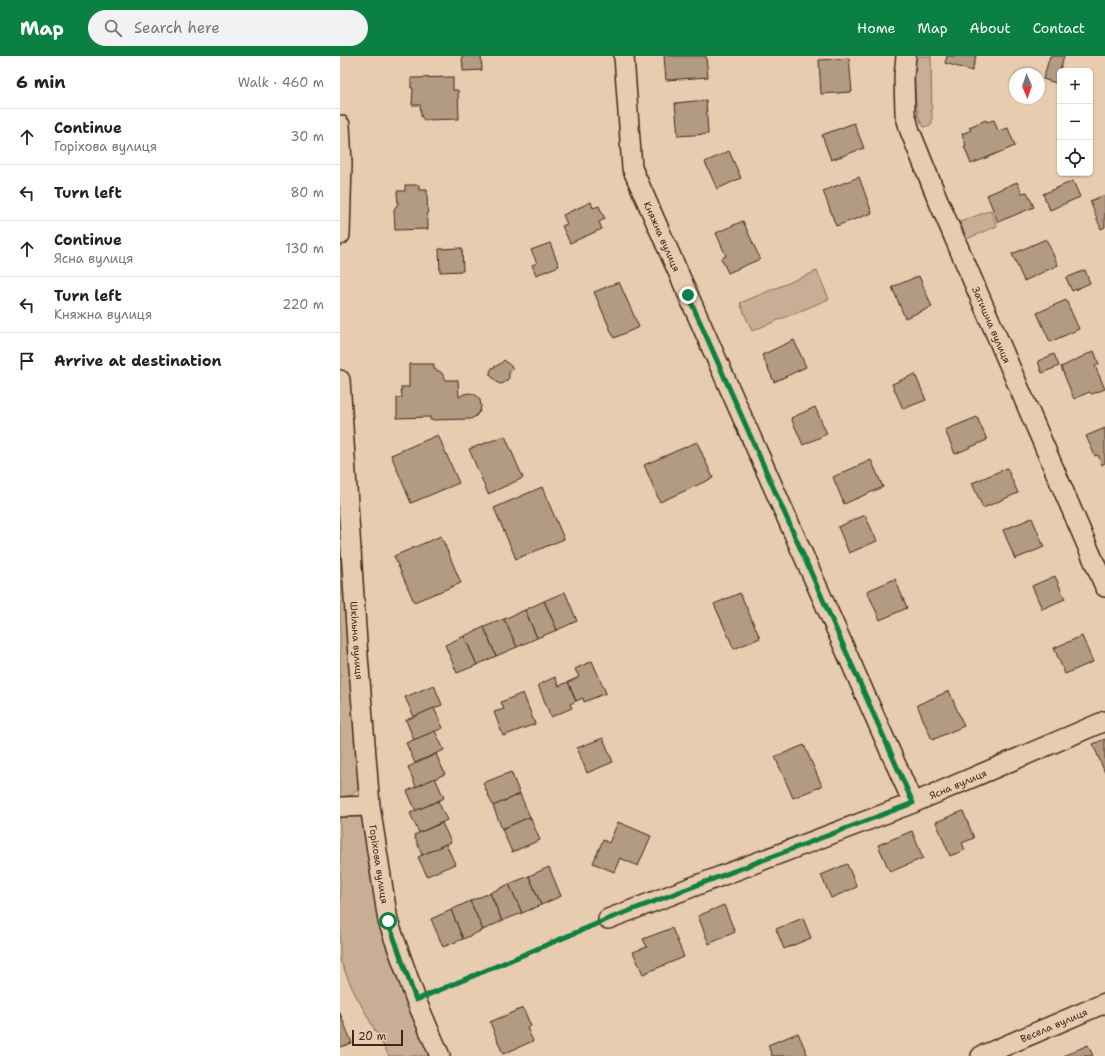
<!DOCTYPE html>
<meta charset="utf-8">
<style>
:root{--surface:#fff;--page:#f2f2f2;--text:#222;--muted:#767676;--line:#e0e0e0;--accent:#0b8043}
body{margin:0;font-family:"Shantell Sans",sans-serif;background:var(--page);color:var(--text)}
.controls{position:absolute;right:12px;top:12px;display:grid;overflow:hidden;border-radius:6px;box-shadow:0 1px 3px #0004}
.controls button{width:36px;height:36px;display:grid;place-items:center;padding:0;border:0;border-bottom:1px solid var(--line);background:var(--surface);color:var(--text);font:20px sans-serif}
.compass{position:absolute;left:669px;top:12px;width:36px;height:36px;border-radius:50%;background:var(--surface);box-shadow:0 1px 3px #0004;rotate:178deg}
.scale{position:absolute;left:12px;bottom:10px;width:51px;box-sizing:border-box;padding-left:4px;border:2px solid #3b2a1e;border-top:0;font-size:11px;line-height:14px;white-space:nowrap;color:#3b2a1e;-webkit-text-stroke:3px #e8ccaf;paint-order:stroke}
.stop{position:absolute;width:12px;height:12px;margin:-9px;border:3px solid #0b8043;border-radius:50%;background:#fff}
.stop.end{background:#0b8043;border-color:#fff;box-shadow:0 1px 4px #0008}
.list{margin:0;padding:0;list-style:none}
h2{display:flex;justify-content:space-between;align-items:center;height:52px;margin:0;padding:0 16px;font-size:17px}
h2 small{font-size:13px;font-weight:400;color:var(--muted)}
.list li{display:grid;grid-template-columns:26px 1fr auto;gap:12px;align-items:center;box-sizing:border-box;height:56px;padding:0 16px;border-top:1px solid var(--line)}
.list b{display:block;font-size:15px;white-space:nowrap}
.list p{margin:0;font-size:13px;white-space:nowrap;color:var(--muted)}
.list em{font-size:13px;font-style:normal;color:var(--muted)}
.icon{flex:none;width:22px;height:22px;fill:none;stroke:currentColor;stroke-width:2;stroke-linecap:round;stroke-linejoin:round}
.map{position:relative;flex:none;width:765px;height:1000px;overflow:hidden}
header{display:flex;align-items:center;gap:24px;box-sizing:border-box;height:56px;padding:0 20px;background:var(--accent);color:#fff}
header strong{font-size:19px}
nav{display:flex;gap:22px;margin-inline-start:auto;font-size:14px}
.search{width:280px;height:36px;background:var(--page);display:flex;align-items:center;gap:10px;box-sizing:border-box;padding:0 14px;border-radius:22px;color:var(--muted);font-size:15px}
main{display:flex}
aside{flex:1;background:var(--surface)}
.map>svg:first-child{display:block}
</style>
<header>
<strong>Map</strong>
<div class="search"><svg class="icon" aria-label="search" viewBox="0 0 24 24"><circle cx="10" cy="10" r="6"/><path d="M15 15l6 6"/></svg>Search here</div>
<nav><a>Home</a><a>Map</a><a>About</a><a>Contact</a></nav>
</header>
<main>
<aside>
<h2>6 min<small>Walk · 460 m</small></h2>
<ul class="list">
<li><svg class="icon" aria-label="ahead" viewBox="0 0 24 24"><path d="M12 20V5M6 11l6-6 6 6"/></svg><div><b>Continue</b><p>Горіхова вулиця</p></div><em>30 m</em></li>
<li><svg class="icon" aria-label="left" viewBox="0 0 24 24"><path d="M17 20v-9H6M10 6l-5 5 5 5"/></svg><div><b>Turn left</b></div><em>80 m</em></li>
<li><svg class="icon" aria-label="ahead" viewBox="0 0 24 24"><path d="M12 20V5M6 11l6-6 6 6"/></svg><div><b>Continue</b><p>Ясна вулиця</p></div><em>130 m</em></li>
<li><svg class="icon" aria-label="left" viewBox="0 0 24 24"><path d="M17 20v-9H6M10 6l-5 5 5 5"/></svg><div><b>Turn left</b><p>Княжна вулиця</p></div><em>220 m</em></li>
<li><svg class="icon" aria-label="arrive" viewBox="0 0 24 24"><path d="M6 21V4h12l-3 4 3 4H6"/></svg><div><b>Arrive at destination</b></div></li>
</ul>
</aside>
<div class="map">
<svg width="765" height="1000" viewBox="0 0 765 1000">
<rect width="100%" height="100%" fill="#e8ccaf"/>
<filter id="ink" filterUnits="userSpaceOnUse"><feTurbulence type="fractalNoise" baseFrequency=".025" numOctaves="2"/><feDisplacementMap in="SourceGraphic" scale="8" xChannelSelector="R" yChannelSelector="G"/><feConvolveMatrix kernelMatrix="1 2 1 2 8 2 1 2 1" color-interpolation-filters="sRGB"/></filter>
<g filter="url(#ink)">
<g fill="#c9ae95" stroke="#826c5a">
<path d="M 576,0 L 591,0 L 592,68 L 584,71 C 573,59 574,16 576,0 Z"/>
<polygon points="651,154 657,170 627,183 620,166"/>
<polygon points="477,215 489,243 412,275 400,247"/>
<polygon points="0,492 8,592 21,729 12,739 0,742"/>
<polygon points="0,757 19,757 23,764 39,867 73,961 90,1000 49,1000 12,932 0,904"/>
</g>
<g fill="#b39a82" stroke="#3b2a1e">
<polygon points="122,0 141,0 142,14 123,15"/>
<polygon points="324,0 366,0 368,21 326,24"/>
<polygon points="607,0 636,0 632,15 605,7"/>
<polygon points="710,0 724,0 716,27 703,23"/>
<polygon points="509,2 512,36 481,38 479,4"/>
<polygon points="113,21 113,34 118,34 119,63 84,64 81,60 80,49 72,49 73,32 71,32 71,22"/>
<polygon points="366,44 368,78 338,80 335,47"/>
<polygon points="646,64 647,66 654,64 658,75 668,72 675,90 631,108 624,90 626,89 622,78 631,74 629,71"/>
<polygon points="514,67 524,92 491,104 482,79"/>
<polygon points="389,95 401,122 377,133 365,106"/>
<polygon points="519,121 532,157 496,170 483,135"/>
<polygon points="733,125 740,141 710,154 703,138"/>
<polygon points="677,126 682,137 687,136 694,151 658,166 647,139"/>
<polygon points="65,129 79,129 79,134 87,134 88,173 55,174 54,153 58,148 57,135 65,135"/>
<polygon points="765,139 765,171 761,173 750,145"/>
<polygon points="251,146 253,152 259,150 265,163 259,166 262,173 230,187 222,170 227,168 223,159"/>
<polygon points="403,165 420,203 388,217 381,202 386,200 376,177"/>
<polygon points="706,183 718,209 684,225 672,198"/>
<polygon points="210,187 219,210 196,219 192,209 197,207 191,194"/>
<polygon points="122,192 123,215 100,216 99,193"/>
<polygon points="745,214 750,227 732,235 726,222"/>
<polygon points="579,220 592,251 565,262 552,231"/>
<polygon points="279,226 299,271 274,282 254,236"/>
<polygon points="726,244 739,273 710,286 697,257"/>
<polygon points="454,284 466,311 434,326 422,299"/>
<polygon points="754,295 759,308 755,310 765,333 752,338 749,336 734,343 721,311"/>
<polygon points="714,298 719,310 702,317 698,305"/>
<polygon points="164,304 173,312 169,317 169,322 164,327 159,328 150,319 150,316 152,312 160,308"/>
<polygon points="69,308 94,308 94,313 101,316 106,324 118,324 119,341 124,338 130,337 136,339 140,344 141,350 140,355 136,360 131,363 90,364 90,361 57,362 57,342 62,342 61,331 69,331"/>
<polygon points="575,318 586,344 563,353 552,328"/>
<polygon points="475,351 487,378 463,389 451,362"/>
<polygon points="637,361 647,384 615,398 605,374"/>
<polygon points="765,372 765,407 762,409 758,399 755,400 746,380"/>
<polygon points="98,379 119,427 71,447 51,399"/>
<polygon points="165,380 183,422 148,438 129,393"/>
<polygon points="357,386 373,422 320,446 304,409"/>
<polygon points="531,404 543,431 504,448 493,421"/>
<polygon points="667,412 678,437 643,452 632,427"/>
<polygon points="202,431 224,483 176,503 154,452"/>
<polygon points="525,459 537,485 509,497 498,471"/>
<polygon points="692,462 704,491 675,503 663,474"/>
<polygon points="101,480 121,527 74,546 54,500"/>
<polygon points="715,520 725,543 702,553 692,530"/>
<polygon points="555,523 567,552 540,564 527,535"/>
<polygon points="225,536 237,565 217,574 204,545"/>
<polygon points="400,537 420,582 394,593 374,548"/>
<polygon points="204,545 217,574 197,582 185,554"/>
<polygon points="185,554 197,582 177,591 164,563"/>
<polygon points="164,563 177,591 156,600 144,571"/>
<polygon points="144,571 156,600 137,609 124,580"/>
<polygon points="124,580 137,609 117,617 105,589"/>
<polygon points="742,580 753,606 725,618 714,592"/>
<polygon points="252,605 266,637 244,646 243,642 236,645 228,626 239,621 235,613"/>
<polygon points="215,621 219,630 228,626 236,645 230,648 232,652 211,661 198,629"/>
<polygon points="94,629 102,649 74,661 65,641"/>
<polygon points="609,635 624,670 592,684 577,649"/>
<polygon points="183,637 195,668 163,680 154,656 164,653 161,646"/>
<polygon points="94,652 103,672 74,684 66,664"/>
<polygon points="95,675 104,694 75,707 66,687"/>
<polygon points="263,682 273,706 247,717 237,692"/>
<polygon points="765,683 765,717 753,688"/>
<polygon points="464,689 482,730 453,742 435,701"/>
<polygon points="96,698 105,718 76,731 68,711"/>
<polygon points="171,716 180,738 153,750 143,727"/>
<polygon points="95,722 104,742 76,755 67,735"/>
<polygon points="180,738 190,761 162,773 153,750"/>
<polygon points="98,745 107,764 79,777 70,757"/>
<polygon points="623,755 634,782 622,787 625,794 610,800 596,766"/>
<polygon points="190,761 200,784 172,796 162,773"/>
<polygon points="278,766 311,780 298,810 280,802 274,816 253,807 263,784 269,787"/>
<polygon points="102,767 111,786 82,799 74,779"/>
<polygon points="572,775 583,802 550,816 538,789"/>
<polygon points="106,788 115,808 87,820 78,801"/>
<polygon points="507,808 517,831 491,842 481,819"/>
<polygon points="209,811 221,840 201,849 189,820"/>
<polygon points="189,820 201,849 182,857 169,828"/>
<polygon points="169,828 182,857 162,865 150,837"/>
<polygon points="150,837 162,865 143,874 130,845"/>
<polygon points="130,845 143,874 123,883 111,854"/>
<polygon points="384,849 395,876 369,888 358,860"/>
<polygon points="111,854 123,883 103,891 91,863"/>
<polygon points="463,862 471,882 444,893 436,873"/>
<polygon points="332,872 344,901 303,918 293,896 307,891 303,883"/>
<polygon points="183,952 191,970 187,972 193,985 163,998 150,966"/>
<polygon points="0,957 12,987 0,991"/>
<polygon points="458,977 468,1000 432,1000 428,989"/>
<polygon points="748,989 753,1000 723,1000"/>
</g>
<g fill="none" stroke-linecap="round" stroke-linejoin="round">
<g stroke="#3b2a1e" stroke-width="22">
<g id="minor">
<path id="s1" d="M 284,0 L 292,112 L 573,747"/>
<path id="s2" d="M 566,0 L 564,21 L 565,57 L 570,75 L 598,144 L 765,531"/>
<polyline points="0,69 2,107 0,179"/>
<path id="s3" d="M 0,324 L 17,587 L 30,750 L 48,865 L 76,944 L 100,1000"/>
<polyline points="0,751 30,750"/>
<path id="s4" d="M 268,863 L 573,747 L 765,665"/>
<path id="s5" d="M 641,1000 L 765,947"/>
</g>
</g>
<polyline stroke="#3b2a1e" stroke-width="2.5" stroke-dasharray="4 3" stroke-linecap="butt" points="91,937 253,870"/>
<use href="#minor" stroke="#e8ccaf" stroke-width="19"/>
</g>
</g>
<g fill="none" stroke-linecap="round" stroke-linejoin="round" filter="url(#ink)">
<polyline stroke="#0b8043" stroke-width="5" points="48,865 76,944 268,863 573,747 348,239"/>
</g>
<g text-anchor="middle" stroke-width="3" stroke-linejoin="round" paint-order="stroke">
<g font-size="10" fill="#3b2a1e" stroke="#e8ccaf">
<text dy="4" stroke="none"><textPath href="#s1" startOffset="187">Княжна вулиця</textPath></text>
<text dy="4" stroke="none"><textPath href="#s2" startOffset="286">Затишна вулиця</textPath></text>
<text dy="4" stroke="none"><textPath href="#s3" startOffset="261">Шкільна вулиця</textPath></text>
<text dy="4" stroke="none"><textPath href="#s4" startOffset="375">Ясна вулиця</textPath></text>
<text dy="4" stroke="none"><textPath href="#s3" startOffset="486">Горіхова вулиця</textPath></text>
<text dy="4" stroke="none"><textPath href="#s5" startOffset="79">Весела вулиця</textPath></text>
</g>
</g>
</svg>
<div class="controls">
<button>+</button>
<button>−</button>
<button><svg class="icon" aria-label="locate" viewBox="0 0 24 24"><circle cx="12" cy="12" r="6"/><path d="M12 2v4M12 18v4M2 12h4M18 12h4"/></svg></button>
</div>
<svg class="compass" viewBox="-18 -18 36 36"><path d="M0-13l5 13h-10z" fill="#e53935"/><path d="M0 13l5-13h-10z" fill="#767676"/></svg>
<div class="scale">20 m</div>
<div class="stop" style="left:48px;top:865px"></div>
<div class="stop end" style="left:348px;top:239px"></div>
</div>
</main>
